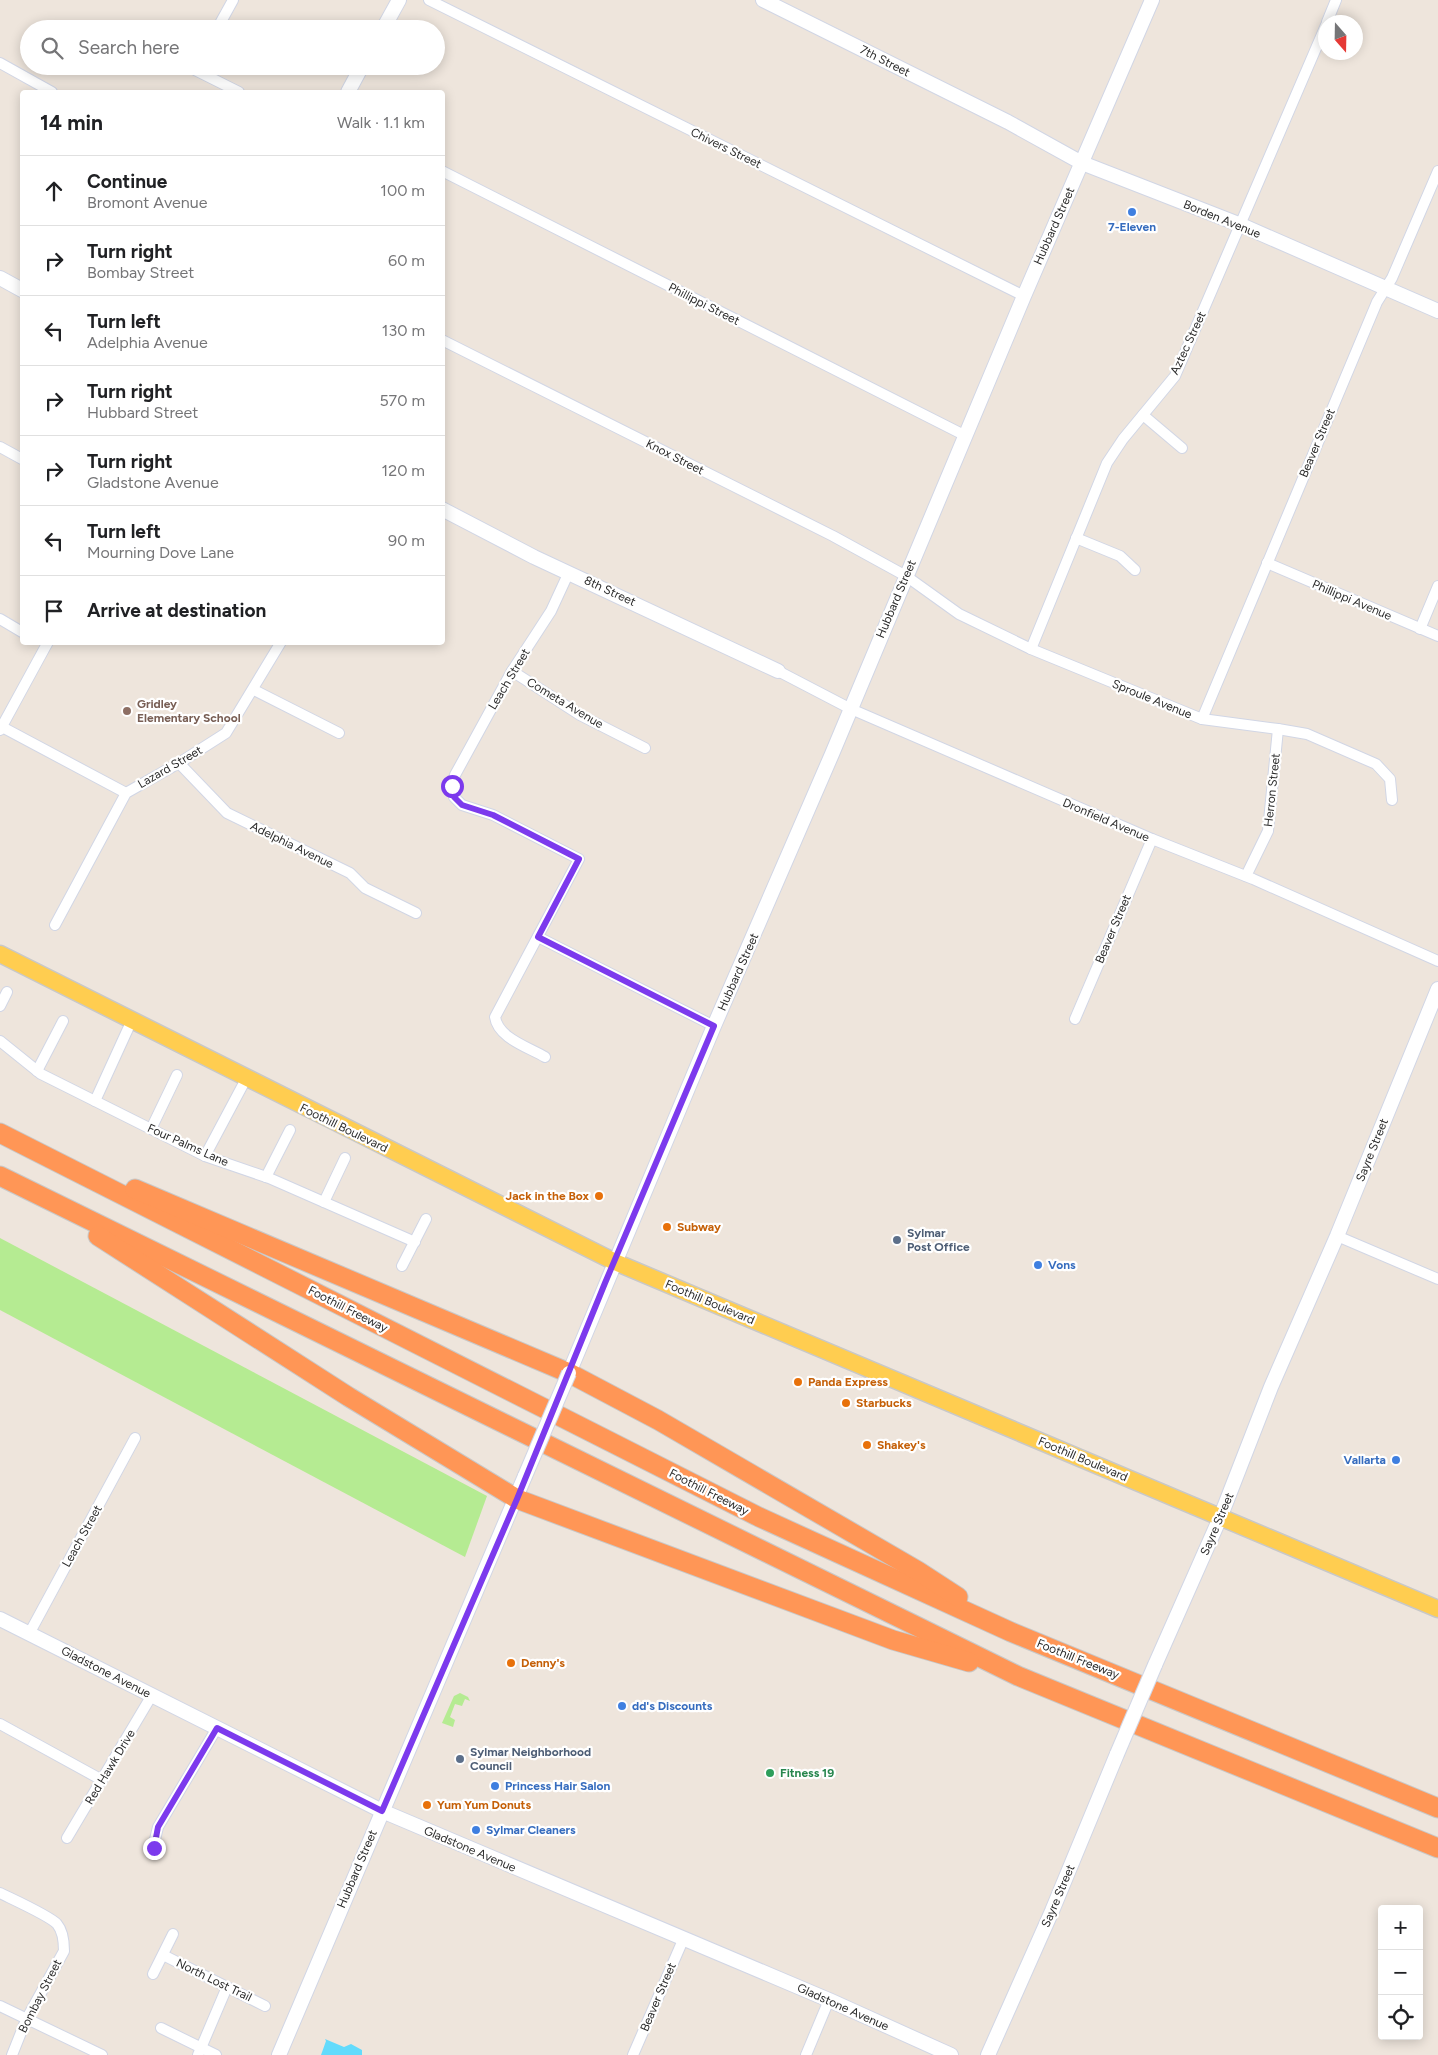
<!DOCTYPE html>
<meta charset="utf-8">
<style>
:root{--surface:#fff;--page:#f6f6f6;--text:#202124;--muted:#757577;--line:#e0e0e0}
body{margin:0;font-family:Figtree,sans-serif;background:var(--page);color:var(--text)}
.controls{position:absolute;right:15px;bottom:15px;display:grid;overflow:hidden;border-radius:5px;box-shadow:0 2px 12px #0003}
.controls button{width:45px;height:45px;display:grid;place-items:center;padding:0;border:0;border-bottom:1px solid var(--line);background:var(--surface);color:var(--text);font:25px sans-serif}
.compass{position:absolute;left:1318px;top:15px;width:45px;height:45px;border-radius:50%;background:var(--surface);box-shadow:0 2px 12px #0003;rotate:160deg}
.stop{position:absolute;width:15px;height:15px;margin:-11px;border:4px solid #7c3aed;border-radius:50%;background:#fff}
.stop.end{background:#7c3aed;border-color:#fff;box-shadow:0 1px 5px #0008}
.list{margin:0;padding:0;list-style:none}
h2{display:flex;justify-content:space-between;align-items:center;height:65px;margin:0;padding:0 20px;font-size:21px}
h2 small{font-size:16px;font-weight:400;color:var(--muted)}
.list li{display:grid;grid-template-columns:32px 1fr auto;gap:15px;align-items:center;box-sizing:border-box;height:70px;padding:0 20px;border-top:1px solid var(--line)}
.list b{display:block;font-size:19px;white-space:nowrap}
.list p{margin:0;font-size:16px;white-space:nowrap;color:var(--muted)}
.list em{font-size:16px;font-style:normal;color:var(--muted)}
.icon{flex:none;width:28px;height:28px;fill:none;stroke:currentColor;stroke-width:2;stroke-linecap:round;stroke-linejoin:round}
.map{position:relative;flex:none;width:1438px;height:2055px;overflow:hidden}
.search{position:absolute;background:var(--surface);box-shadow:0 2px 12px #0003;left:20px;top:20px;width:425px;height:55px;display:flex;align-items:center;gap:12px;box-sizing:border-box;padding:0 18px;border-radius:28px;color:var(--muted);font-size:19px}
.panel{position:absolute;background:var(--surface);box-shadow:0 2px 12px #0003;left:20px;top:90px;width:425px;height:555px;border-radius:5px}
.map>svg:first-child{display:block}
</style>
<div class="map">
<svg width="1438" height="2055" viewBox="0 0 1438 2055">
<rect width="100%" height="100%" fill="#eee5dc"/>
<g fill="#b5eb92">
<polygon points="0,1238 487,1496 465,1557 0,1310"/>
<polygon points="460,1693 468,1697 470,1701 465,1699 462,1706 455,1704 450,1717 455,1720 453,1727 442,1723 454,1696"/>
</g>
<polygon fill="#63dbfc" points="325,2039 344,2047 351,2044 362,2050 362,2055 321,2055 326,2041"/>
<g fill="none" stroke-linecap="round" stroke-linejoin="round">
<g stroke="#d1d6e5" stroke-width="12">
<g id="street">
<polyline points="429,0 1024,296"/>
<polyline points="1327,22 1336,0"/>
<polyline points="217,29 233,0"/>
<polyline points="0,63 52,92"/>
<polyline points="195,66 193,69 239,92"/>
<polyline points="442,171 966,436"/>
<polyline points="442,340 833,536 906,576 959,614 1031,649 1202,719 1278,729 1307,734 1376,764 1390,779 1392,800"/>
<polyline points="1143,415 1182,448"/>
<polyline points="0,447 22,459"/>
<polyline points="1076,538 1120,556 1135,570"/>
<polyline points="1267,563 1438,636"/>
<polyline points="0,619 22,632"/>
<polyline points="1420,629 1438,586"/>
<polyline points="1031,649 1107,463 1123,439 1175,376 1326,25"/>
<polyline points="512,671 580,715 645,748"/>
<polyline points="778,671 851,709 1152,839 1253,879 1438,961"/>
<polyline points="254,690 339,733"/>
<polyline points="1202,719 1377,302 1392,278 1438,171"/>
<polyline points="2,727 126,793"/>
<polyline points="0,730 48,642"/>
<polyline points="179,763 227,813 350,873 365,888 416,913"/>
<polyline points="1246,876 1268,831 1278,729"/>
<polyline points="55,925 126,793 179,763 226,733 281,642"/>
<polyline points="538,937 714,1026"/>
<polyline points="0,1006 7,992"/>
<polyline points="1075,1019 1152,839"/>
<polyline points="0,1041 41,1074 205,1156 269,1178 415,1242"/>
<path d="M 545,1057 C 528,1047 498,1038 495,1017 L 579,859 L 493,815 L 462,805 L 454,797 L 452,786 L 455,775 L 512,671 L 551,611 L 569,572"/>
<polyline points="37,1071 63,1021"/>
<polyline points="95,1101 132,1020"/>
<polyline points="151,1129 177,1075"/>
<polyline points="205,1156 246,1079"/>
<polyline points="266,1177 290,1130"/>
<polyline points="324,1202 345,1158"/>
<polyline points="1337,1236 1438,1279"/>
<polyline points="402,1266 426,1219"/>
<polyline points="29,1634 135,1438"/>
<polyline points="0,1724 102,1780"/>
<polyline points="67,1838 152,1695"/>
<polyline points="153,1848 158,1827 217,1728"/>
<path d="M 0,1893 C 12,1899 50,1916 57,1924 C 63,1931 64,1942 64,1951 L 26,2020 L 12,2055"/>
<polyline points="163,1955 265,2006"/>
<polyline points="153,1974 173,1934"/>
<polyline points="0,2006 102,2055"/>
<polyline points="161,2028 216,2055"/>
<polyline points="198,2055 227,1987"/>
<polyline points="633,2055 683,1940"/>
<polyline points="806,2055 829,2000"/>
</g>
</g>
<g stroke="#d1d6e5" stroke-width="16">
<g id="secondary">
<polyline points="763,0 1008,122 1082,163 1241,225 1438,311"/>
<polyline points="383,29 399,0"/>
<polyline points="348,92 362,66"/>
<polyline points="0,278 22,290"/>
<polyline points="442,509 534,557 778,671"/>
<polyline points="569,1373 714,1026 832,754 1024,296 1152,0"/>
<polyline points="0,1619 382,1811 829,2000 951,2055"/>
<polyline points="1155,1665 1220,1518 1271,1387 1337,1236 1438,989"/>
<polyline points="279,2055 525,1476"/>
<polyline points="988,2055 1052,1911 1117,1754"/>
</g>
</g>
<g stroke="#c8c8c8" stroke-width="19">
<polyline id="primary" points="0,954 615,1262 1438,1609"/>
</g>
<g stroke="#c8c8c8" stroke-width="21">
<g id="highway">
<polyline points="0,1133 759,1517 1011,1632 1438,1808"/>
<polyline points="0,1176 1018,1676 1438,1848"/>
<polyline points="135,1189 569,1373 658,1420 918,1571 958,1597"/>
<polyline points="98,1236 349,1397 517,1499 893,1640 969,1662"/>
</g>
</g>
<use href="#street" stroke="#fff" stroke-width="10"/>
<use href="#secondary" stroke="#fff" stroke-width="14"/>
<use href="#primary" stroke="#ffcd50" stroke-width="16"/>
<use href="#highway" stroke="#ff9656" stroke-width="19"/>
<g stroke="#d1d6e5" stroke-width="16" stroke-linecap="butt">
<g id="secondary-bridge">
<polyline points="525,1476 569,1373"/>
<polyline points="1117,1754 1155,1665"/>
</g>
</g>
<use href="#secondary-bridge" stroke="#fff" stroke-width="14"/>
</g>
<g fill="none" stroke-linecap="round" stroke-linejoin="round">
<polyline stroke="#7c3aed" stroke-width="6" points="154,1848 158,1827 217,1728 382,1811 517,1499 605,1283 714,1026 538,937 579,859 493,815 462,805 454,797 452,786"/>
</g>
<g fill="#3f7fe0" stroke="#fff" stroke-width="2">
<circle cx="1132" cy="212" r="5"/>
<circle cx="1038" cy="1265" r="5"/>
<circle cx="1396" cy="1460" r="5"/>
<circle cx="622" cy="1706" r="5"/>
<circle cx="495" cy="1786" r="5"/>
<circle cx="476" cy="1830" r="5"/>
</g>
<circle fill="#8d6e63" stroke="#fff" stroke-width="2" cx="127" cy="711" r="5"/>
<g fill="#e8710a" stroke="#fff" stroke-width="2">
<circle cx="599" cy="1196" r="5"/>
<circle cx="667" cy="1227" r="5"/>
<circle cx="798" cy="1382" r="5"/>
<circle cx="846" cy="1403" r="5"/>
<circle cx="867" cy="1445" r="5"/>
<circle cx="511" cy="1663" r="5"/>
<circle cx="427" cy="1805" r="5"/>
</g>
<g fill="#5c6f8a" stroke="#fff" stroke-width="2">
<circle cx="897" cy="1240" r="5"/>
<circle cx="460" cy="1759" r="5"/>
</g>
<circle fill="#2e9e5b" stroke="#fff" stroke-width="2" cx="770" cy="1773" r="5"/>
<g text-anchor="middle" stroke-width="4.5" stroke-linejoin="round" paint-order="stroke">
<g font-size="12" fill="#2b2b2b" stroke="#fff">
<text transform="translate(885 61) rotate(27)" y="4">7th Street</text>
<text transform="translate(726 148) rotate(26)" y="4">Chivers Street</text>
<text transform="translate(1222 219) rotate(22)" y="4">Borden Avenue</text>
<text transform="translate(1054 226) rotate(-66)" y="4">Hubbard Street</text>
<text transform="translate(704 304) rotate(27)" y="4">Phillippi Street</text>
<text transform="translate(1188 343) rotate(-65)" y="4">Aztec Street</text>
<text transform="translate(1317 443) rotate(-67)" y="4">Beaver Street</text>
<text transform="translate(675 457) rotate(27)" y="4">Knox Street</text>
<text transform="translate(610 591) rotate(25)" y="4">8th Street</text>
<text transform="translate(896 599) rotate(-67)" y="4">Hubbard Street</text>
<text transform="translate(1352 600) rotate(23)" y="4">Phillippi Avenue</text>
<text transform="translate(509 679) rotate(-59)" y="4">Leach Street</text>
<text transform="translate(1152 699) rotate(22)" y="4">Sproule Avenue</text>
<text transform="translate(565 703) rotate(31)" y="4">Cometa Avenue</text>
<text transform="translate(170 767) rotate(-30)" y="4">Lazard Street</text>
<text transform="translate(1272 790) rotate(-84)" y="4">Herron Street</text>
<text transform="translate(1106 820) rotate(23)" y="4">Dronfield Avenue</text>
<text transform="translate(292 845) rotate(26)" y="4">Adelphia Avenue</text>
<text transform="translate(1113 929) rotate(-67)" y="4">Beaver Street</text>
<text transform="translate(738 972) rotate(-66)" y="4">Hubbard Street</text>
<text transform="translate(344 1128) rotate(26)" y="4">Foothill Boulevard</text>
<text transform="translate(188 1145) rotate(24)" y="4">Four Palms Lane</text>
<text transform="translate(1372 1150) rotate(-68)" y="4">Sayre Street</text>
<text transform="translate(710 1302) rotate(23)" y="4">Foothill Boulevard</text>
<text transform="translate(348 1309) rotate(27)" y="4">Foothill Freeway</text>
<text transform="translate(1083 1459) rotate(23)" y="4">Foothill Boulevard</text>
<text transform="translate(709 1492) rotate(27)" y="4">Foothill Freeway</text>
<text transform="translate(1217 1524) rotate(-67)" y="4">Sayre Street</text>
<text transform="translate(82 1536) rotate(-61)" y="4">Leach Street</text>
<text transform="translate(1078 1659) rotate(22)" y="4">Foothill Freeway</text>
<text transform="translate(106 1672) rotate(27)" y="4">Gladstone Avenue</text>
<text transform="translate(110 1767) rotate(-59)" y="4">Red Hawk Drive</text>
<text transform="translate(470 1849) rotate(23)" y="4">Gladstone Avenue</text>
<text transform="translate(357 1869) rotate(-67)" y="4">Hubbard Street</text>
<text transform="translate(1058 1896) rotate(-67)" y="4">Sayre Street</text>
<text transform="translate(214 1980) rotate(26)" y="4">North Lost Trail</text>
<text transform="translate(40 1996) rotate(-63)" y="4">Bombay Street</text>
<text transform="translate(658 1997) rotate(-67)" y="4">Beaver Street</text>
<text transform="translate(843 2007) rotate(24)" y="4">Gladstone Avenue</text>
</g>
<g font-size="12" font-weight="bold" fill="#366cbe" stroke="#fff" text-anchor="start">
<text x="1132" y="231" text-anchor="middle">7-Eleven</text>
<text x="1048" y="1269">Vons</text>
<text x="1386" y="1464" text-anchor="end">Vallarta</text>
<text x="632" y="1710">dd's Discounts</text>
<text x="505" y="1790">Princess Hair Salon</text>
<text x="486" y="1834">Sylmar Cleaners</text>
</g>
<g font-size="12" font-weight="bold" fill="#785e54" stroke="#fff" text-anchor="start">
<text x="137" y="708">Gridley<tspan x="137" dy="14">Elementary School</tspan></text>
</g>
<g font-size="12" font-weight="bold" fill="#c56008" stroke="#fff" text-anchor="start">
<text x="589" y="1200" text-anchor="end">Jack in the Box</text>
<text x="677" y="1231">Subway</text>
<text x="808" y="1386">Panda Express</text>
<text x="856" y="1407">Starbucks</text>
<text x="877" y="1449">Shakey's</text>
<text x="521" y="1667">Denny's</text>
<text x="437" y="1809">Yum Yum Donuts</text>
</g>
<g font-size="12" font-weight="bold" fill="#4e5e75" stroke="#fff" text-anchor="start">
<text x="907" y="1237">Sylmar<tspan x="907" dy="14">Post Office</tspan></text>
<text x="470" y="1756">Sylmar Neighborhood<tspan x="470" dy="14">Council</tspan></text>
</g>
<g font-size="12" font-weight="bold" fill="#27864d" stroke="#fff" text-anchor="start">
<text x="780" y="1777">Fitness 19</text>
</g>
</g>
</svg>
<div class="controls">
<button>+</button>
<button>−</button>
<button><svg class="icon" aria-label="locate" viewBox="0 0 24 24"><circle cx="12" cy="12" r="6"/><path d="M12 2v4M12 18v4M2 12h4M18 12h4"/></svg></button>
</div>
<svg class="compass" viewBox="-18 -18 36 36"><path d="M0-13l5 13h-10z" fill="#e53935"/><path d="M0 13l5-13h-10z" fill="#757577"/></svg>
<div class="stop" style="left:452px;top:786px"></div>
<div class="stop end" style="left:154px;top:1848px"></div>
<div class="search"><svg class="icon" aria-label="search" viewBox="0 0 24 24"><circle cx="10" cy="10" r="6"/><path d="M15 15l6 6"/></svg>Search here</div>
<section class="panel">
<h2>14 min<small>Walk · 1.1 km</small></h2>
<ul class="list">
<li><svg class="icon" aria-label="ahead" viewBox="0 0 24 24"><path d="M12 20V5M6 11l6-6 6 6"/></svg><div><b>Continue</b><p>Bromont Avenue</p></div><em>100 m</em></li>
<li><svg class="icon" aria-label="right" viewBox="0 0 24 24"><path d="M7 20v-9h11M14 6l5 5-5 5"/></svg><div><b>Turn right</b><p>Bombay Street</p></div><em>60 m</em></li>
<li><svg class="icon" aria-label="left" viewBox="0 0 24 24"><path d="M17 20v-9H6M10 6l-5 5 5 5"/></svg><div><b>Turn left</b><p>Adelphia Avenue</p></div><em>130 m</em></li>
<li><svg class="icon" aria-label="right" viewBox="0 0 24 24"><path d="M7 20v-9h11M14 6l5 5-5 5"/></svg><div><b>Turn right</b><p>Hubbard Street</p></div><em>570 m</em></li>
<li><svg class="icon" aria-label="right" viewBox="0 0 24 24"><path d="M7 20v-9h11M14 6l5 5-5 5"/></svg><div><b>Turn right</b><p>Gladstone Avenue</p></div><em>120 m</em></li>
<li><svg class="icon" aria-label="left" viewBox="0 0 24 24"><path d="M17 20v-9H6M10 6l-5 5 5 5"/></svg><div><b>Turn left</b><p>Mourning Dove Lane</p></div><em>90 m</em></li>
<li><svg class="icon" aria-label="arrive" viewBox="0 0 24 24"><path d="M6 21V4h12l-3 4 3 4H6"/></svg><div><b>Arrive at destination</b></div></li>
</ul>
</section>
</div>
